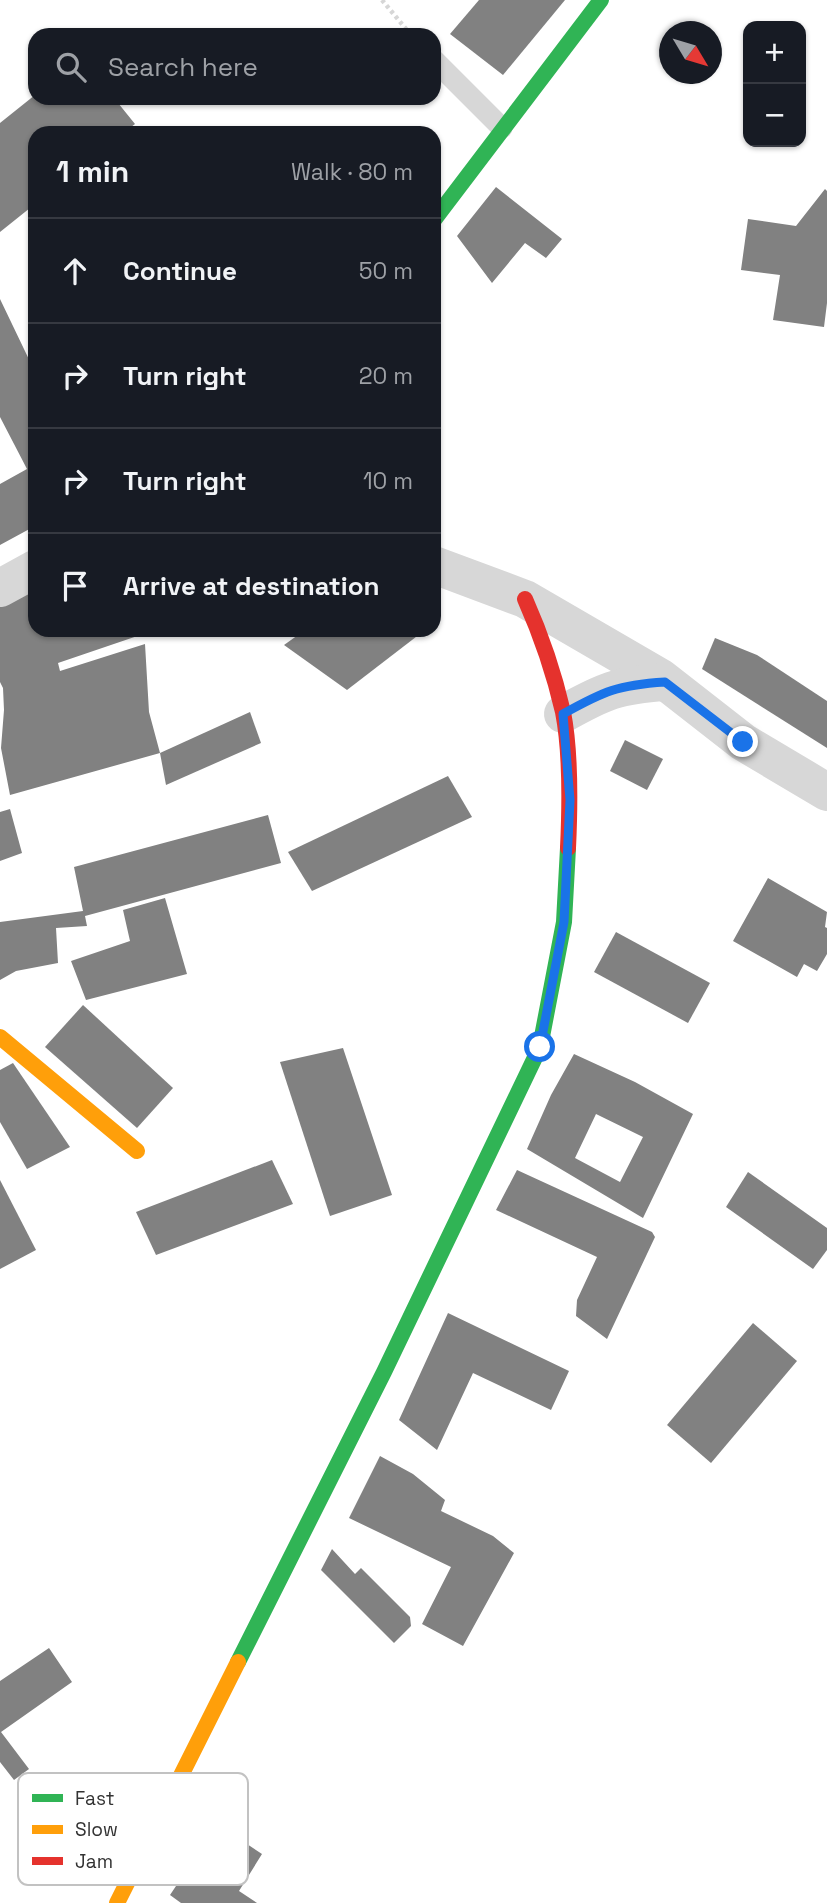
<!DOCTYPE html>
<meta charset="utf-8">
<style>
:root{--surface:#171b24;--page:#242831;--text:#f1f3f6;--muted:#9ea1a6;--line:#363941}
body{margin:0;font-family:"Space Grotesk",sans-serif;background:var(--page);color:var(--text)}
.controls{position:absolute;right:21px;top:21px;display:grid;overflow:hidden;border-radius:14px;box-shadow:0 2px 5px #0004}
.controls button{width:63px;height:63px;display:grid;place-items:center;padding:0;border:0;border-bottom:2px solid var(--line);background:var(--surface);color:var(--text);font:35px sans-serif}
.compass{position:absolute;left:659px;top:21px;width:63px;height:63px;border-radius:50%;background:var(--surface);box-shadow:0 2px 5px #0004;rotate:128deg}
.stop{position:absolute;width:21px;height:21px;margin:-16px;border:5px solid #1a73e8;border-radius:50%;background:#fff}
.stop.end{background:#1a73e8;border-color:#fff;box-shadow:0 2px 7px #0008}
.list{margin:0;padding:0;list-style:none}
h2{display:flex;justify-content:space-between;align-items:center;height:91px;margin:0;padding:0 28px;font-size:30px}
h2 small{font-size:23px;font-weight:400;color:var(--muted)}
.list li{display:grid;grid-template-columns:46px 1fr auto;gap:21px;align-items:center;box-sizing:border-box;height:105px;padding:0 28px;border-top:2px solid var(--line)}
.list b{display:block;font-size:26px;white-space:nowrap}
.list em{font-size:23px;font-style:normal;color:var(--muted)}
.icon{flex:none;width:38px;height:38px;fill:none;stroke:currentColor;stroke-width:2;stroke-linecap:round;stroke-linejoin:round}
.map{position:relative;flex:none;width:827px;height:1903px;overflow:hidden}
.search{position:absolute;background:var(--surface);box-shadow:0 2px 5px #0004;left:28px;top:28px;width:413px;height:77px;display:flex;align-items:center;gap:18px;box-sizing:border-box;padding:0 24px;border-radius:21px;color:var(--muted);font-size:26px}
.panel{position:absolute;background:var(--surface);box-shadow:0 2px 5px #0004;left:28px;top:126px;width:413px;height:511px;border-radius:21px}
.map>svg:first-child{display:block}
</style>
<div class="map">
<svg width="827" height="1903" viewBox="0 0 827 1903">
<rect width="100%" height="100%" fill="#fff"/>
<g fill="#818181" fill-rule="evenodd">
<polygon points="479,0 565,0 503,75 450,34"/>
<polygon points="35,95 35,98 114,98 135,124 123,133 35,133 35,204 0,232 0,123"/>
<polygon points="496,187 562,239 546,258 525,243 492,283 457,236"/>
<polygon points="825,189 827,191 827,303 824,327 773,320 780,275 741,270 748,219 796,226"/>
<polygon points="0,299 35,372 35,526 0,545 0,484 27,469 0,417"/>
<polygon points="35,587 35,630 155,630 58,663 60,671 145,644 149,712 160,753 10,795 1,748 4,710 3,688 0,682 0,605"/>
<polygon points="305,630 425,630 347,690 284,645"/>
<polygon points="715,638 757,655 827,701 827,748 702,669"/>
<polygon points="250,712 261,743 166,785 160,753"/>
<polygon points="625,740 663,759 647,790 610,771"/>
<polygon points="448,776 472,817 312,891 288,852"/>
<polygon points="10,809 22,853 0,861 0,812"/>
<polygon points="268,815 281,863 85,916 87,926 56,928 58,963 16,971 0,980 0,922 83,911 74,867"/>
<polygon points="768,878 827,912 825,927 827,928 827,954 817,971 804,964 797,977 733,941"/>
<polygon points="165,898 187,974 86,1000 71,961 130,941 123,910"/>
<polygon points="616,932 710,983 688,1023 594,972"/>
<polygon points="83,1005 173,1088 137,1128 45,1047"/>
<polygon points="343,1048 392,1195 330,1216 280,1062"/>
<path d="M 574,1054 L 635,1082 L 693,1114 L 643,1218 L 527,1149 L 551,1095 ZM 596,1114 L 643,1137 L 620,1182 L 575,1158 Z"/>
<polygon points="13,1063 70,1147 27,1169 0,1122 0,1070"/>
<polygon points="272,1160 293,1204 156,1255 136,1212"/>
<polygon points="517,1170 652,1232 655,1237 607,1339 576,1316 577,1300 597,1257 496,1210"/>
<polygon points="748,1172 827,1228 827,1250 813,1269 726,1207"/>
<polygon points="0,1180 36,1250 0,1269"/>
<polygon points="448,1313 569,1371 551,1410 473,1373 437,1450 399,1420"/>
<polygon points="753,1323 797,1361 711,1463 667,1425"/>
<polygon points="380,1456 413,1474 445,1500 441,1511 493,1536 514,1553 463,1646 422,1624 451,1567 349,1518"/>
<polygon points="332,1549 355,1574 361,1568 410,1617 411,1626 394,1643 321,1570"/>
<polygon points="49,1648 72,1682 1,1732 29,1769 14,1780 0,1762 0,1681"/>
<polygon points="212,1832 236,1848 241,1840 262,1854 239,1891 257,1903 181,1903 170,1895"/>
</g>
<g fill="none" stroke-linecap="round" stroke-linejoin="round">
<polyline stroke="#d6d6d6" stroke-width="4.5" stroke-dasharray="3.5 3.5" stroke-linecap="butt" points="382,0 411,35"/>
<polyline stroke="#d7d7d7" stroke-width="21" points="434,60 502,128"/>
<g stroke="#d7d7d7" stroke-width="38">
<polyline points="434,565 525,599 661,678 743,742 827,792"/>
<polyline points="0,588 35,569"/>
<path d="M 563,714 C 604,691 618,685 665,682"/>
</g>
<g stroke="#30b455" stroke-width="16">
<polyline points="434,220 601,0"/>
<polyline points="238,1662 384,1372 540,1047 564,922 568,848"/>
</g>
<g stroke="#ff9f0a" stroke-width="16">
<polyline points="0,1037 137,1151"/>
<polyline points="117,1903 238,1662"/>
</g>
<path stroke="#e5322d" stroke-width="16" d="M 525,599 C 541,635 554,673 563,712 C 571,753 570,806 568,848"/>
</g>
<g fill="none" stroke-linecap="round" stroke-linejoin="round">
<path stroke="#1a73e8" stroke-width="9" d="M 540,1047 L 564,922 L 570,800 L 563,714 C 604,691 618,685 665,682 L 743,742"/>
</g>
<rect x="18" y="1773" width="230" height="112" rx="10" fill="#fff" stroke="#c2c2c2" stroke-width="2"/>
<rect x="32" y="1794" width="31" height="8" fill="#30b455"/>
<rect x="32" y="1825" width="31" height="9" fill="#ff9f0a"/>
<rect x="32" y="1857" width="31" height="8" fill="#e5322d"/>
<g font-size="19" fill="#333">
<text x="75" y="1805">Fast</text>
<text x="75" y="1836">Slow</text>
<text x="75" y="1868">Jam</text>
</g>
</svg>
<div class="controls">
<button>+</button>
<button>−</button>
</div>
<svg class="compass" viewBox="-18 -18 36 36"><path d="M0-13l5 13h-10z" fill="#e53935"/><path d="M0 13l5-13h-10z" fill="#9ea1a6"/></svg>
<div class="stop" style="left:540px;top:1047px"></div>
<div class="stop end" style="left:743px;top:742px"></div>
<div class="search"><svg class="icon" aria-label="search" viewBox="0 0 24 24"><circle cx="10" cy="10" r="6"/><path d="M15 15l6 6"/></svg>Search here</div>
<section class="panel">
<h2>1 min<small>Walk · 80 m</small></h2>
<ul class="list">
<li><svg class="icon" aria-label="ahead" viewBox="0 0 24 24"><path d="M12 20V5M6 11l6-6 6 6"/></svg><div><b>Continue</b></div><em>50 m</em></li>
<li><svg class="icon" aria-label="right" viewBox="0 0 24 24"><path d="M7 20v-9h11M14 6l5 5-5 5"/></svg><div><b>Turn right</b></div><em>20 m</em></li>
<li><svg class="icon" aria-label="right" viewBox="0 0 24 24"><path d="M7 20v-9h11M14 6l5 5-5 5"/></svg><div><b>Turn right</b></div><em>10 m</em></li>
<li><svg class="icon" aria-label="arrive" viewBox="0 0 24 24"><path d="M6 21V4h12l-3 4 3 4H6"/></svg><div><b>Arrive at destination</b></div></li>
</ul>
</section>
</div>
